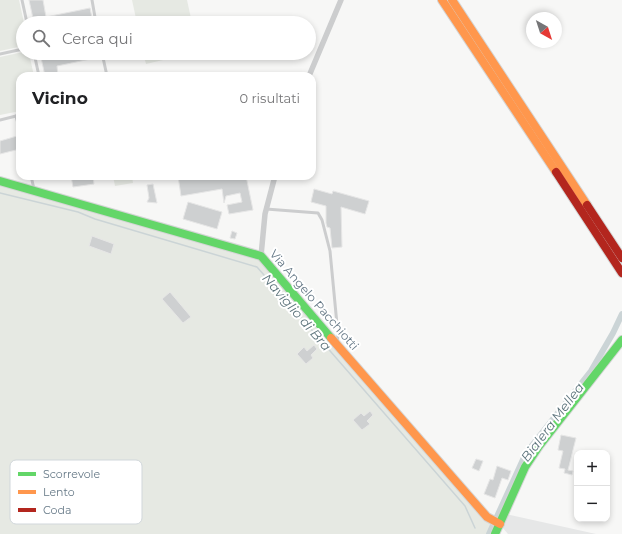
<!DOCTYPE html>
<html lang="it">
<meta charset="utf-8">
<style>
:root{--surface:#fff;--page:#f6f6f6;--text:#202124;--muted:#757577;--line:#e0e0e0}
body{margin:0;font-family:Montserrat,sans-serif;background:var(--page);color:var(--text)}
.controls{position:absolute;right:12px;bottom:12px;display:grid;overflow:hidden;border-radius:8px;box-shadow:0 2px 6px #0003}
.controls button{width:36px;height:36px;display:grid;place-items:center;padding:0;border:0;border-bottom:1px solid var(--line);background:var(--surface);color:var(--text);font:20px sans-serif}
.compass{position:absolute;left:526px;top:12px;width:36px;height:36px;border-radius:50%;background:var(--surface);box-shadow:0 2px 6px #0003;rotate:141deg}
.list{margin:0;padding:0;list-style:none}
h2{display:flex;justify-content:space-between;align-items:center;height:52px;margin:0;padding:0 16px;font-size:17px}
h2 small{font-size:13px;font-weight:400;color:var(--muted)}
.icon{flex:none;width:22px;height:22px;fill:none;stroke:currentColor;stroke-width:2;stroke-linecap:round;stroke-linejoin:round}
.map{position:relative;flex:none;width:622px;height:534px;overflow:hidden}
.search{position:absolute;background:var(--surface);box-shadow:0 2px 6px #0003;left:16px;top:16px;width:300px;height:44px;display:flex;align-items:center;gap:10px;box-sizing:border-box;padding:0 14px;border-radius:22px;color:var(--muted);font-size:15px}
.panel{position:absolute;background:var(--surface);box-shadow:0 2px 6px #0003;left:16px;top:72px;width:300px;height:108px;border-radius:12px}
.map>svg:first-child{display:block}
</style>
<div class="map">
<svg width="622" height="534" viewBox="0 0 622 534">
<rect width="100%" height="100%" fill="#f7f7f6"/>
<polygon fill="#e6e7e7" points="506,514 596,534 508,534 502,527"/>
<g fill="#e6e9e3">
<polygon points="0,0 19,0 24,23 23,23 23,46 0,51"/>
<polygon points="132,0 187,0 192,23 137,23"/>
<polygon points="23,52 23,53 29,53 34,76 20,76 20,111 0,115 0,57"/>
<polygon points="143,53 193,53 146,64"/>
<polygon points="113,176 132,176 133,183 115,186"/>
<polygon points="0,184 260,260 485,520 493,527 489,534 0,534"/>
</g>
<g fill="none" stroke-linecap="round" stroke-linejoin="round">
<polyline stroke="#cbd4d6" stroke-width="1.5" points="0,193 78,212 95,219 257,267 465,506 475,528"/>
<polyline stroke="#cbd4d6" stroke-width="6" points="489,534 526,453 591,371 613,333 622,314"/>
</g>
<g fill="#ced0d1" stroke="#e6e6e6">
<polygon points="29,0 43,0 46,17 90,8 93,23 34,23"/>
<polygon points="40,53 99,53 100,57 57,66 58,76 45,76"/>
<polygon points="17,136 20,149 0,154 0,141"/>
<polygon points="71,176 93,176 94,184 73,187"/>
<polygon points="178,176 246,176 253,210 229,214 227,205 242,202 240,193 226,196 224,203 222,189 181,196"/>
<polygon points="153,184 157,203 147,202 149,198 147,185"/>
<polygon points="314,189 332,194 333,191 369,201 365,214 341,207 342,247 332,248 330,228 327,227 326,223 326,206 311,202"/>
<polygon points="188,202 222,212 217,229 183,219"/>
<polygon points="232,231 237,233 235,239 230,238"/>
<polygon points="92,236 114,244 111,254 89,246"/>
<polygon points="170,292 191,317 183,323 162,299"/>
<polygon points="314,345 317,349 311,355 313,358 306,364 297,354 304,347 307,351"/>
<polygon points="370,411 373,415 367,421 370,424 362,430 353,420 361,413 364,416"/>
<polygon points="561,435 576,438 568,470 573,471 572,475 564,473 565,469 559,468 563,451 558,450"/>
<polygon points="476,459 483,461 479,471 472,468"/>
<polygon points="497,466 511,471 508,480 502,478 495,498 484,494 490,479 493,480"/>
</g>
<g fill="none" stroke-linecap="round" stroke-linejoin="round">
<g stroke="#d4d5d5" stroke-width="10">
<g id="fast">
<polyline points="0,181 261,256 331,338"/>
<polyline points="495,534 525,467 539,446 622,340"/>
</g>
</g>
<g stroke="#d4d5d5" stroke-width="10">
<g id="slow">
<polyline points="442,0 556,172"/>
<polyline points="452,0 587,205"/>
<polyline points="331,338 487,517 500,524"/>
</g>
</g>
<g stroke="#d4d5d5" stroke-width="10">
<g id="jam">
<polyline points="556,172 622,273"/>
<polyline points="587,205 622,258"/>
</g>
</g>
<g stroke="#cccdce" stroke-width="3">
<polyline points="22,0 27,23"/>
<polyline points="92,0 96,23"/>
<polyline points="34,53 39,76"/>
<polyline points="102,53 107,76"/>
<polyline points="0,54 23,49"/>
<polyline points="16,116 20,131"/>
<polyline points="0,120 20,115"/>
<polyline points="31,176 34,189"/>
<polyline points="266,209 318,213 322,220 330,251 338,335 337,344"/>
</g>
<g stroke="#cccdce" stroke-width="5.5">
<polyline points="309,76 341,0"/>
<polyline points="261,256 265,214 275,176"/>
</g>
<use href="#fast" stroke="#63d668" stroke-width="8"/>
<use href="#slow" stroke="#ff974d" stroke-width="8"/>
<use href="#jam" stroke="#b3261e" stroke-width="8"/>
</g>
<g text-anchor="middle" stroke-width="4" stroke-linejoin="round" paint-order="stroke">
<g font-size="12" fill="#667987" stroke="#fff">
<text transform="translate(314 300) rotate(49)" y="4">Via Angelo Pacchiotti</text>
</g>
<g font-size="13" font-style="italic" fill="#5d747c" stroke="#fff">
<text transform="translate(297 312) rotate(49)" y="5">Naviglio di Bra</text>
<text transform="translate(552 422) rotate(-53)" y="5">Bialera Mellea</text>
</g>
</g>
<rect x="10" y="460" width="132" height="64" rx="6" fill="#fff" stroke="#d1d7db" stroke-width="1"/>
<rect x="18" y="472" width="18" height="4" fill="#63d668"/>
<rect x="18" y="490" width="18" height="4" fill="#ff974d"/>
<rect x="18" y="508" width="18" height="4" fill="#b3261e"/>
<g font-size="11" fill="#667987">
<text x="43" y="478">Scorrevole</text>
<text x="43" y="496">Lento</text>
<text x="43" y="514">Coda</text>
</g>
</svg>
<div class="controls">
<button>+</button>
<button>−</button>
</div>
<svg class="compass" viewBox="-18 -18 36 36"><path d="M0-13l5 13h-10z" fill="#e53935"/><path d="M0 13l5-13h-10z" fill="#757577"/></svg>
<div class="search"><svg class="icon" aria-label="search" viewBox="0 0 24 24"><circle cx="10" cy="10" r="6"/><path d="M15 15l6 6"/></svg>Cerca qui</div>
<section class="panel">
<h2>Vicino<small>0 risultati</small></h2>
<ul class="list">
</ul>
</section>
</div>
